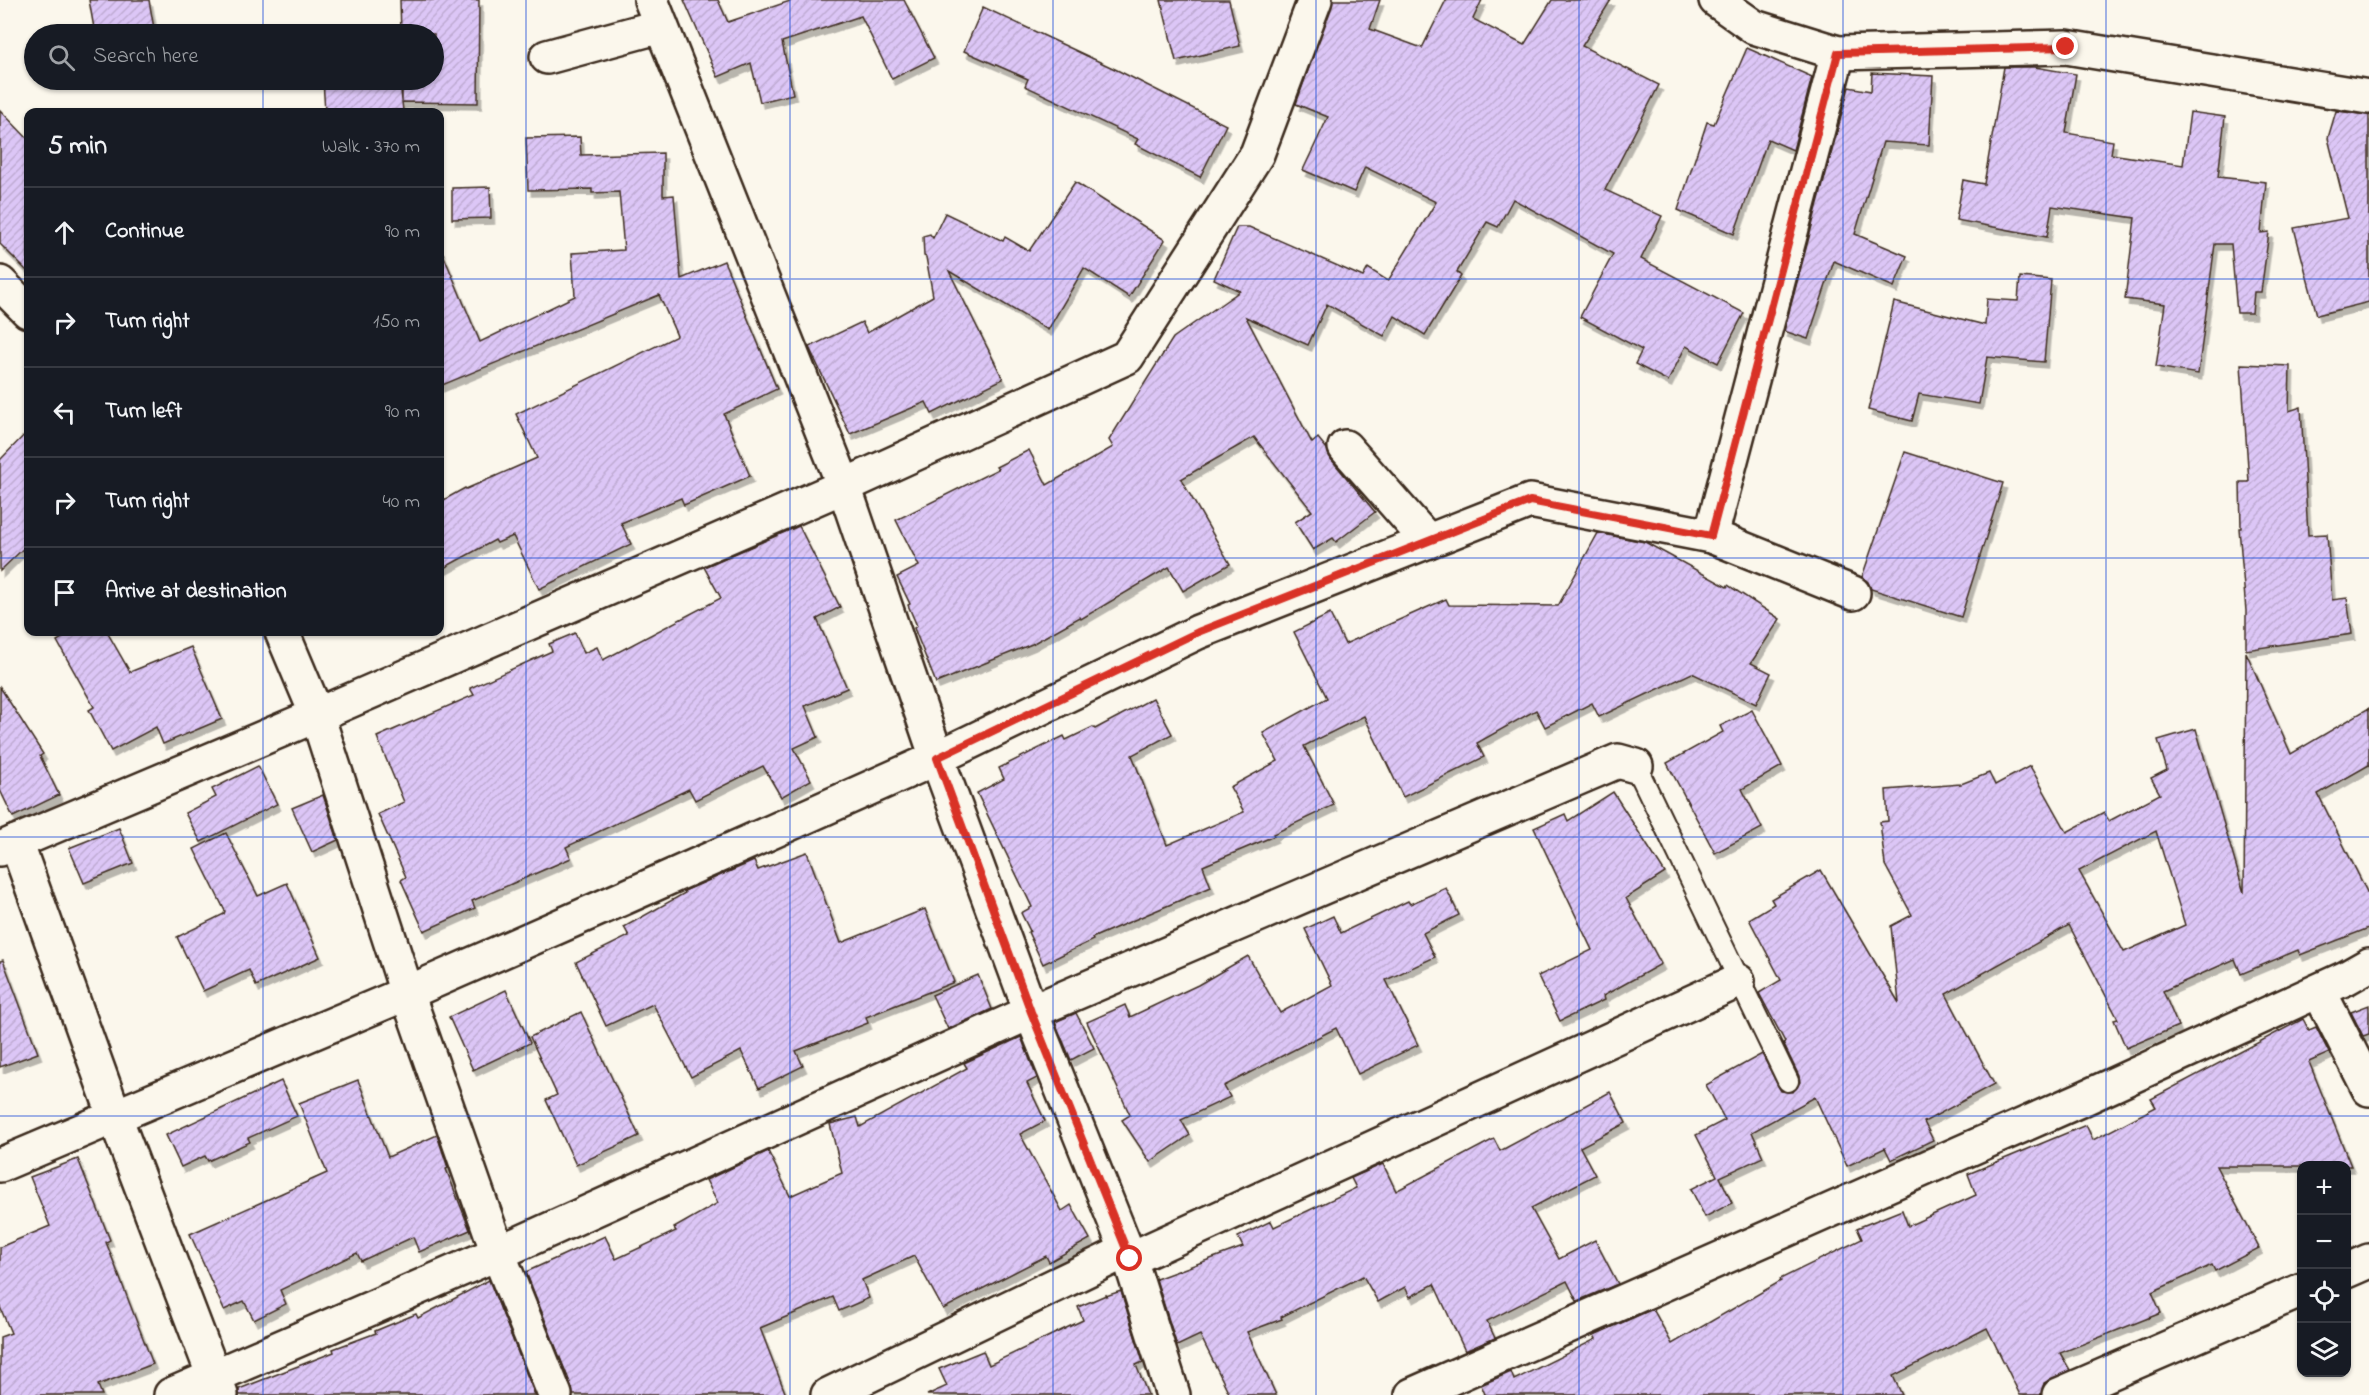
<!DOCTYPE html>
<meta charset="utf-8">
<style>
:root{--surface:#171b24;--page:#20242c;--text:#f1f3f6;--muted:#9ea1a6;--line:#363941}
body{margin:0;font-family:"Indie Flower",sans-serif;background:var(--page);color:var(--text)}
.controls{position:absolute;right:18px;bottom:18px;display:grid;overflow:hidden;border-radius:12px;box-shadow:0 2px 4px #0004}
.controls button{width:54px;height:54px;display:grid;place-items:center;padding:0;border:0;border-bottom:2px solid var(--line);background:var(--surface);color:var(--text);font:30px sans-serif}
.stop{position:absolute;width:18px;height:18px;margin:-14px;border:4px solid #d93025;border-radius:50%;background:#fff}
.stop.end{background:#d93025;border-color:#fff;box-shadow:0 2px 6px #0008}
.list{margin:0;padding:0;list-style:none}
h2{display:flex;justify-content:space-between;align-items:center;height:78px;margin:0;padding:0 24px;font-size:26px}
h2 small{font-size:20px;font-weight:400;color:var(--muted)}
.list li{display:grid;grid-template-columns:39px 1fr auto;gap:18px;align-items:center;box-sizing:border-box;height:90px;padding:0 24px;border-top:2px solid var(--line)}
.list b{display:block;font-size:22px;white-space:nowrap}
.list em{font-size:20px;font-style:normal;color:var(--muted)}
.icon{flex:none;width:33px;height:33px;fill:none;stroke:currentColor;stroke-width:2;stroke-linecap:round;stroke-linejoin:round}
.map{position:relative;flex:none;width:2369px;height:1395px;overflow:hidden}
.search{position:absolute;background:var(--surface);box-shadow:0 2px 4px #0004;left:24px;top:24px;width:420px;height:66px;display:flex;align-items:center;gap:15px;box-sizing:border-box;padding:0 21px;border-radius:33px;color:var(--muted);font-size:22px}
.panel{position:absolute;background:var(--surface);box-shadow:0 2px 4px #0004;left:24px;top:108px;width:420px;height:528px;border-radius:12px}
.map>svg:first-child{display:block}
</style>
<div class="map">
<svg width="2369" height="1395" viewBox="0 0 2369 1395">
<defs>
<pattern id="building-hatch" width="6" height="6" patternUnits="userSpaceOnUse" patternTransform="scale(1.5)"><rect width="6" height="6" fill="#dcc6f6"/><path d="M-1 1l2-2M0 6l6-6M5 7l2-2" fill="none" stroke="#beaad2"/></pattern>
<filter id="shadow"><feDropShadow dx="3.5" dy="6" stdDeviation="0" flood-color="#0004"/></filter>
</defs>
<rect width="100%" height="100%" fill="#fbf7ec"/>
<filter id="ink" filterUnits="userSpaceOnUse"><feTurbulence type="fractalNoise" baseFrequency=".0167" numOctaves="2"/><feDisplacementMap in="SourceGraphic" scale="12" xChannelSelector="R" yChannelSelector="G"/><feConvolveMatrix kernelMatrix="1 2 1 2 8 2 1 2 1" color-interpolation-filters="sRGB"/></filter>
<g filter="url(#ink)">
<g fill="url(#building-hatch)" stroke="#3b2a1e" stroke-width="1.5" fill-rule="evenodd" filter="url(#shadow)">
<polygon points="89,0 149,0 155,34 95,34"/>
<polygon points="400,0 479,0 478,103 402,102 403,110 325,112 323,80 400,80 402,101 402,80 434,80 434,34 401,34"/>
<polygon points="684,0 718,0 728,22 793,0 904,0 934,58 892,79 861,16 782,42 793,94 760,102 751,63 718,77"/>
<polygon points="1161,0 1229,0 1240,46 1176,61"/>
<polygon points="1333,0 1380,0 1370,29 1422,48 1446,0 1482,0 1473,19 1524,45 1552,0 1611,0 1582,46 1659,85 1605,190 1662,216 1641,259 1744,313 1718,363 1686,346 1668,381 1635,364 1642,350 1580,317 1613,254 1513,199 1498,227 1487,222 1457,272 1461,276 1425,335 1395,316 1384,336 1327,304 1308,345 1246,317 1312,443 1318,438 1327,449 1331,459 1375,512 1336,542 1333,538 1313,550 1295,522 1312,511 1254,437 1181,479 1230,564 1183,591 1169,567 1081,619 1080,617 1032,644 936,683 914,628 917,626 908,605 910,604 897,577 919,566 896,520 998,469 996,467 1029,450 1047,485 1113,447 1109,440 1173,338 1240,291 1214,279 1237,227 1249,227 1363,277 1368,268 1388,281 1436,202 1365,167 1354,192 1303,170 1328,117 1296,104"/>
<polygon points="983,7 1117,70 1226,125 1200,177 1135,144 1138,139 1025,86 1028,79 964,51"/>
<polygon points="1747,48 1812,77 1793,150 1768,139 1734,234 1678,210 1707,122 1714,124"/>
<polygon points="2004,67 2035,67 2076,74 2066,133 2113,141 2111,154 2183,165 2190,112 2225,117 2218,177 2266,182 2261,233 2269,232 2261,292 2254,292 2252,313 2237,313 2231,244 2215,244 2198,374 2156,367 2165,304 2125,299 2135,218 2052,206 2047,237 1956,220 1963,180 1984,184"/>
<polygon points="1872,73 1933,76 1929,145 1883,142 1855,234 1907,256 1894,287 1834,261 1808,339 1784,331 1849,87 1871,91"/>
<polygon points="0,110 28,139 28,272 0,244"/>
<polygon points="2336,111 2369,115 2369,302 2317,315 2294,228 2348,218 2328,138"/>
<polygon points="580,137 581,155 663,153 663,196 674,195 681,279 724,261 777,389 724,414 750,476 684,505 681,498 621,523 631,544 539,589 513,536 497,543 495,540 440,570 440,502 465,488 466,489 537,458 516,414 677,336 659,295 440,386 440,247 480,342 575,296 572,253 624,250 619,192 592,193 592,189 528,190 526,138"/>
<polygon points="1075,182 1165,240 1129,297 1084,268 1048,330 949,271 1003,379 932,414 926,402 850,434 809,347 862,322 867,333 933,296 926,257 924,256 923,236 930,234 933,238 945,213 1003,241 1005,237 1029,251"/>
<polygon points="490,187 491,218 452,219 452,188"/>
<polygon points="2020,277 2051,280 2044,362 1987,357 1979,404 1919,394 1912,421 1868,410 1894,302 1985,325 1987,299 2018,301"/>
<polygon points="2241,364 2290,366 2289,411 2301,407 2308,535 2327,534 2332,600 2347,598 2352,634 2246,650 2246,611 2239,528 2241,528 2240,482 2249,482"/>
<polygon points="28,431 28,544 0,571 0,460"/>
<polygon points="1905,452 2003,483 1961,617 1871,589 1868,582 1862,577"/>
<polygon points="799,526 840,607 817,619 847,688 805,706 818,737 794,748 811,780 781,797 763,766 695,800 689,789 566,847 571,858 472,901 475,908 424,931 401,880 406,877 378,814 404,802 377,737 474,695 470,688 552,651 549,644 575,633 584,653 597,647 603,660 721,598 704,567"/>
<polygon points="1598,533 1645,542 1727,587 1728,585 1780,619 1751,663 1771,673 1756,704 1692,673 1599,717 1592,703 1545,727 1536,710 1477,743 1484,757 1403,797 1364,716 1304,746 1334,805 1273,834 1274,836 1203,866 1211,887 1092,938 1093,940 1043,964 1028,932 1030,931 1021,913 1032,907 977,793 1004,779 999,768 1064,736 1066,740 1093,727 1095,729 1153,698 1172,734 1132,755 1167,845 1244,812 1230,787 1278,761 1263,733 1327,698 1294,632 1330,614 1345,644 1446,599 1449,605 1558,606"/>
<polygon points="72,632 107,632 130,672 191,647 222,719 163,744 156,727 111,751 89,710 94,707 57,641"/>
<path d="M 2246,652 L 2291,754 L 2369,708 L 2369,765 L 2318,794 L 2369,896 L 2369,928 L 2300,955 L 2298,950 L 2241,974 L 2235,959 L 2163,991 L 2178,1026 L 2126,1048 L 2114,1020 L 2118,1019 L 2069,925 L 1946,994 L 1994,1084 L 1924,1122 L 1933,1140 L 1891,1160 L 1885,1148 L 1847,1166 L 1815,1097 L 1752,1132 L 1763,1157 L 1720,1177 L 1732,1203 L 1705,1217 L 1691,1189 L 1717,1176 L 1696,1135 L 1725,1120 L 1706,1085 L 1762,1054 L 1781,1091 L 1793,1092 L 1800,1082 L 1799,1076 L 1783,1043 L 1785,1042 L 1759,993 L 1781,980 L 1749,919 L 1774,904 L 1771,899 L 1821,870 L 1899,1003 L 1891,926 L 1912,915 L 1885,865 L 1880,822 L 1888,821 L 1886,790 L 1961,784 L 1989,773 L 1995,785 L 2030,766 L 2067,832 L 2104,812 L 2109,821 L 2160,794 L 2151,778 L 2167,770 L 2158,740 L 2196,729 L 2244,893 ZM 2156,831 L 2185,925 L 2124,952 L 2079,871 Z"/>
<polygon points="0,687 43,754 40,756 59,795 13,817 0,790"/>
<polygon points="1752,710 1782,766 1742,789 1762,828 1715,853 1667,763 1723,732 1720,726"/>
<polygon points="258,766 277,804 201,842 185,813 216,797 212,789"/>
<polygon points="1613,792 1665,873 1626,898 1661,964 1603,996 1604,1000 1560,1021 1538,976 1592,950 1534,828 1565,814 1568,821"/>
<polygon points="323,795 338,840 312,852 292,808"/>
<polygon points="119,828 133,863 84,883 69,848"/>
<polygon points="226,833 258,896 287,883 320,957 256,986 249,970 203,991 177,937 224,914 225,911 194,849"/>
<polygon points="807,852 841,943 925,909 954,982 866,1017 868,1023 796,1051 803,1066 759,1088 741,1051 691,1077 653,1004 606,1026 576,962 629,936 624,927 685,893 684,891 754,861 758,870"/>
<polygon points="1446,888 1459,915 1423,933 1435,957 1386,980 1418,1045 1358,1074 1336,1028 1224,1086 1230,1097 1181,1120 1190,1135 1150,1162 1122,1120 1130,1115 1087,1022 1125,1005 1130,1017 1198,985 1248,956 1280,1013 1332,985 1305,929 1333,916 1341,933 1408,901 1410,904"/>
<polygon points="3,960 38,1053 0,1067 0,961"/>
<polygon points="978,975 992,1009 948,1029 932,995"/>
<polygon points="506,990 530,1043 473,1070 449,1017"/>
<polygon points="2369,1005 2369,1034 2363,1036 2351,1012"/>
<polygon points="581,1012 639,1136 576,1165 546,1100 557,1095 530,1037"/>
<polygon points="1076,1013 1094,1048 1071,1060 1055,1022"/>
<polygon points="2303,1019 2309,1030 2316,1027 2329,1053 2309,1062 2351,1166 2216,1166 2259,1248 2215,1271 2212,1265 2152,1292 2161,1313 2060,1353 2070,1370 2044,1383 2041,1395 2020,1395 1987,1328 1893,1376 1902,1395 1483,1395 1485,1394 1481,1385 1511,1372 1514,1380 1596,1339 1594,1335 1653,1309 1672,1344 1781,1281 1780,1279 1862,1239 1857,1228 1902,1210 1908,1226 1976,1195 1968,1174 2086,1125 2093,1140 2156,1107 2151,1099"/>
<polygon points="1021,1037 1037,1078 1027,1083 1045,1121 1020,1134 1062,1211 1071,1205 1090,1239 1049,1262 1046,1256 943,1309 914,1256 862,1280 869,1298 839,1311 833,1297 760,1328 786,1395 573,1395 572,1388 526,1272 605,1236 616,1259 676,1231 674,1228 718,1203 706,1180 768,1151 790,1196 842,1173 830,1124 857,1117 860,1127 967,1068 964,1063"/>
<polygon points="358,1080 388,1157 437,1135 448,1168 446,1169 470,1230 419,1252 413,1237 361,1261 357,1253 280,1290 286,1304 254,1320 244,1301 224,1310 190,1234 327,1173 299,1103"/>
<polygon points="281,1081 297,1116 248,1138 250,1142 208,1161 205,1156 181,1167 166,1135"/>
<polygon points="1610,1092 1626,1123 1580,1147 1595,1175 1531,1208 1559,1259 1595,1240 1618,1284 1577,1301 1567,1281 1487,1321 1495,1338 1465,1351 1434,1284 1410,1297 1405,1287 1378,1302 1363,1276 1281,1317 1282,1319 1247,1332 1276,1395 1230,1395 1200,1335 1177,1346 1156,1279 1243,1247 1238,1237 1271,1221 1274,1227 1356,1188 1351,1178 1383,1164 1396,1191 1494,1139 1500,1151"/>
<polygon points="78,1159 110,1240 106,1242 153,1364 98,1385 102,1395 0,1395 0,1337 11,1333 0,1307 0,1247 50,1226 30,1177"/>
<polygon points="489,1280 535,1395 239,1395 239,1389 334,1352 333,1349 376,1333 375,1331 416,1314 418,1318"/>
<polygon points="1121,1291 1143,1362 1136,1365 1148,1395 927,1395 947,1386 939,1369 983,1351 989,1365 1083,1320 1078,1307 1106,1295 1106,1296"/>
</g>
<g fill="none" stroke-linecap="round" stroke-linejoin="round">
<g stroke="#3b2a1e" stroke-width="24">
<polyline id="lane" points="1636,766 1788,1081"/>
</g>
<g stroke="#3b2a1e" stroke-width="38">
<g id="street">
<polyline points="651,0 844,486 937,758 1031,1012 1130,1259 1173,1395"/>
<polyline points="1716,0 1754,27 1838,53 2066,47 2369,97"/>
<polyline points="547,57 661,26"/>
<polyline points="0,283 28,311"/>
<polyline points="1345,447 1428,541"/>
<polyline points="1711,536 1838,53"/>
<polyline points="282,632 317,715 407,993 498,1253 555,1395"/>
<polyline points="16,842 115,1117 221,1395"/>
<polyline points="0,849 317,715 844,486 1127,357 1257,154 1315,0"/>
<polyline points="2319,991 2369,1089"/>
<polyline points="0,1165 407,993 621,899 937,758 1198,632 1530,501 1711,536 1853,593"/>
<polyline points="1130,1259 1738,981"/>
<polyline points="2346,1271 2369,1261"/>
<polyline points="171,1395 498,1253 1031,1012 1618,761 1636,766"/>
<polyline points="828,1395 1126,1251"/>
<polyline points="1412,1395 2080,1100 2346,978 2369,965"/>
<polyline points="2059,1395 2302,1290"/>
</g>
</g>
<use href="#lane" stroke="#fbf7ec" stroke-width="20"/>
<use href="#street" stroke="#fbf7ec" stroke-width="33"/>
</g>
</g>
<g fill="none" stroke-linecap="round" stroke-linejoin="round" filter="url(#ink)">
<polyline stroke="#d93025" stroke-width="8" points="1130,1259 1031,1012 937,758 1198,632 1530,501 1711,536 1838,53 2066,47"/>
</g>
<path fill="none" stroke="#1d4ed8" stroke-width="1.5" stroke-opacity="0.55" d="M 263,0 L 263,34M 526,0 L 526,1395M 790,0 L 790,1395M 1053,0 L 1053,1395M 1316,0 L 1316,1395M 1579,0 L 1579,1395M 1843,0 L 1843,1395M 2106,0 L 2106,1395M 263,80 L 263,112M 0,279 L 28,279M 440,279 L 2369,279M 0,558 L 28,558M 440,558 L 2369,558M 263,632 L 263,1395M 0,837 L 2369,837M 0,1116 L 2369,1116"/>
</svg>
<div class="controls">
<button>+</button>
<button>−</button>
<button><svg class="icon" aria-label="locate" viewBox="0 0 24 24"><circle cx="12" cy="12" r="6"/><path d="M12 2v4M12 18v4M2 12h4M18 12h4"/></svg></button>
<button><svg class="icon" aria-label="layers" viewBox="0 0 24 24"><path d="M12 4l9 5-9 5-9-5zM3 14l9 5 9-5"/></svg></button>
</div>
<div class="stop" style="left:1130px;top:1259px"></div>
<div class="stop end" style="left:2066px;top:47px"></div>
<div class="search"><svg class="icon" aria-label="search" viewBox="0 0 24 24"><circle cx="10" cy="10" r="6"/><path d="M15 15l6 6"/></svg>Search here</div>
<section class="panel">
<h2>5 min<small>Walk · 370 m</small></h2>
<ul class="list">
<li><svg class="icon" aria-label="ahead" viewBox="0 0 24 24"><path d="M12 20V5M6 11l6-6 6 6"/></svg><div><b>Continue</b></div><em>90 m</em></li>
<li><svg class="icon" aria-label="right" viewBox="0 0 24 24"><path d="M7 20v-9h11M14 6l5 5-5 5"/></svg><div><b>Turn right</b></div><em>150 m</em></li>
<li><svg class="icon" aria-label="left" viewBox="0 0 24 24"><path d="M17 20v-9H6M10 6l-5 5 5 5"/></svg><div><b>Turn left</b></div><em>90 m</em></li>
<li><svg class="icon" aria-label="right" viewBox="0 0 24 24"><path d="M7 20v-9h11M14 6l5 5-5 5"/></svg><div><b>Turn right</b></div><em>40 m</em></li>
<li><svg class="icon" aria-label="arrive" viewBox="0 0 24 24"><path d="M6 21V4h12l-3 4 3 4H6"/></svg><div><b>Arrive at destination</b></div></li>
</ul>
</section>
</div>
